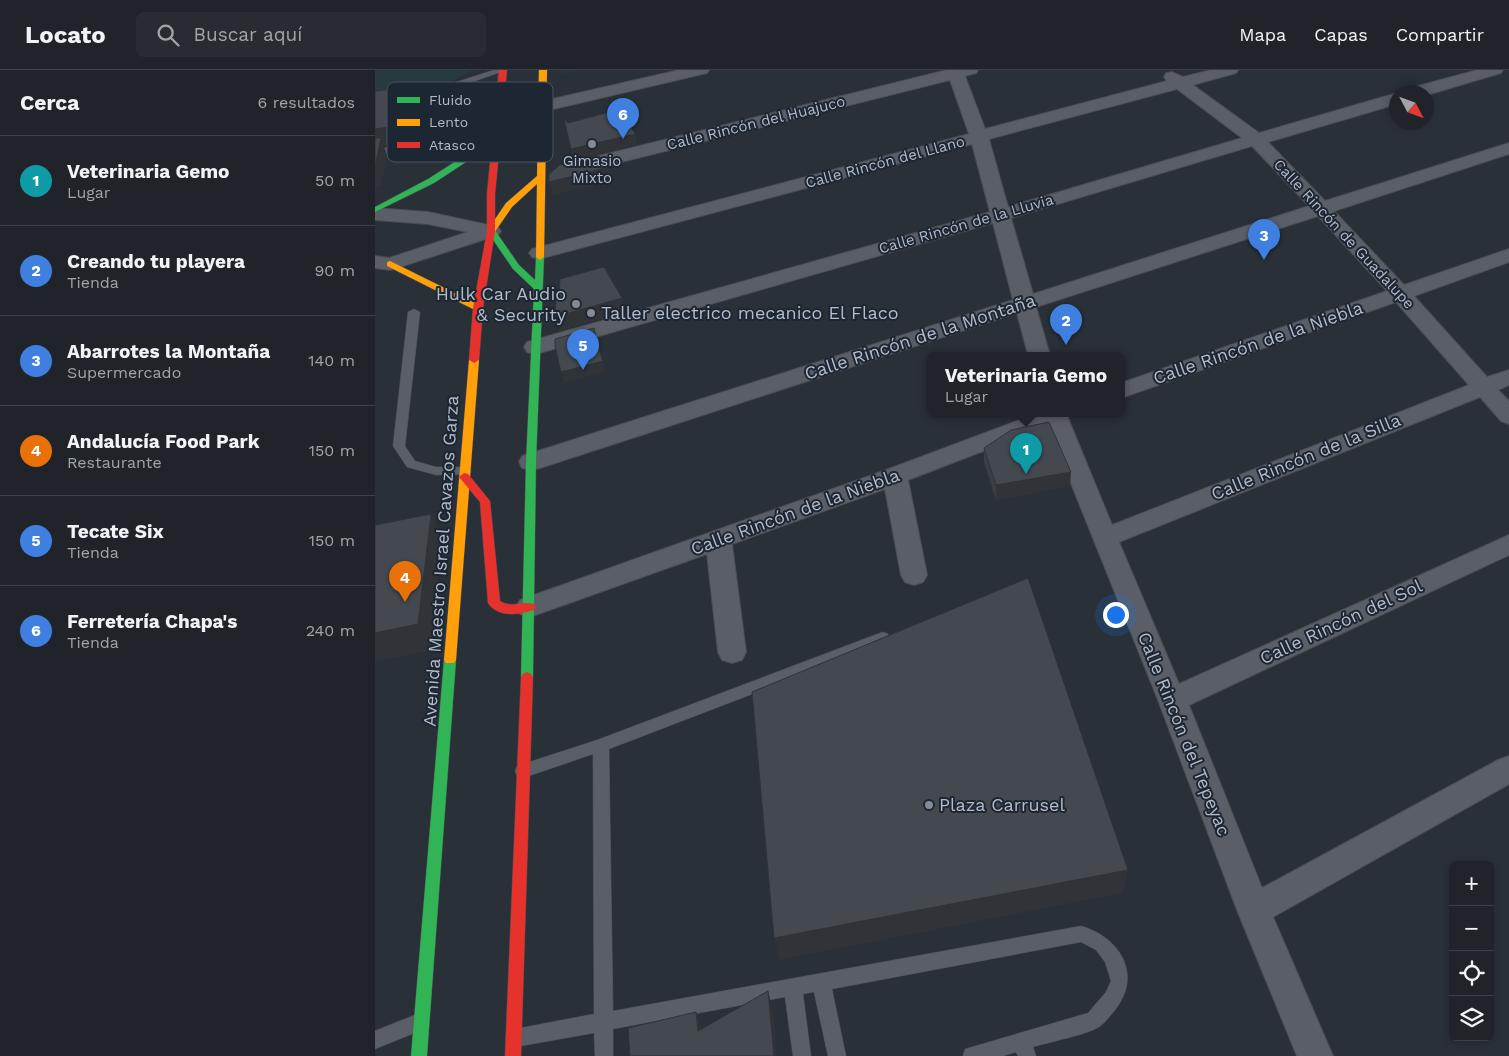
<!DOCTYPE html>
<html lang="es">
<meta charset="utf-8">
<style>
:root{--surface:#20242a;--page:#282c32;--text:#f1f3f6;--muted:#a2a4a8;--line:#3d4147;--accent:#bca0f2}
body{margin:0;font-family:"Work Sans",sans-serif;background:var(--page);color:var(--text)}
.controls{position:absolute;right:15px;bottom:15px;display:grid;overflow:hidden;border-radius:8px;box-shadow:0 2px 8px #0003}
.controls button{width:45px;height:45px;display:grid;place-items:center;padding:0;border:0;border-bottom:1px solid var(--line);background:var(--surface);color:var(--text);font:25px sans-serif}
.compass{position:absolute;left:1014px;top:15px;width:45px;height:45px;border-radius:50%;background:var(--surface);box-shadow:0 2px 8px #0003;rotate:131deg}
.you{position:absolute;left:740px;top:544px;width:18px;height:18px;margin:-12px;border:4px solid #fff;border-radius:50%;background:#1a73e8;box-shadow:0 0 0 8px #1a73e833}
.badge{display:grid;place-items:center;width:32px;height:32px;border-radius:50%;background:var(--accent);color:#fff;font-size:16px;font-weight:700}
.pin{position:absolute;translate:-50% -41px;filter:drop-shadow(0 1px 2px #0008)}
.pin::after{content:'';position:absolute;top:26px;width:18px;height:15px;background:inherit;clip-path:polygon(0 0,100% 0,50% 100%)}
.popup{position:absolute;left:552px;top:282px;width:198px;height:65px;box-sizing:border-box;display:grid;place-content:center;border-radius:8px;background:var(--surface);filter:drop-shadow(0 1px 4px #0005);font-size:16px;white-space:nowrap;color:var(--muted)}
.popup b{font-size:19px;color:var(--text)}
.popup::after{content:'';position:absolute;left:50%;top:100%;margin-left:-10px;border:10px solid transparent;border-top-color:var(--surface)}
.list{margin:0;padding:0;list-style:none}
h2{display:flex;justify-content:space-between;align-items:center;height:65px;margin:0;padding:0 20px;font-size:21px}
h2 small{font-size:16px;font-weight:400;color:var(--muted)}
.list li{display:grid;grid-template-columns:32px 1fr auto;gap:15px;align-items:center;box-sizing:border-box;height:90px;padding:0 20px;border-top:1px solid var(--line)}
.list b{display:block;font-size:19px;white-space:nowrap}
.list p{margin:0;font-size:16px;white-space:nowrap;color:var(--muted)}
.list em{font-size:16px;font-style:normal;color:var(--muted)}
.icon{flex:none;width:28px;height:28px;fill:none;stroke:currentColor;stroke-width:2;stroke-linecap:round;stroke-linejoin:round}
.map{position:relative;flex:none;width:1134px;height:986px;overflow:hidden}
header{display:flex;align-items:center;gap:30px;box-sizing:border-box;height:70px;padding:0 25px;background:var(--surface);border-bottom:1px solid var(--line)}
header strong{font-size:24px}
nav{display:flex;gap:28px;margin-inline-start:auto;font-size:18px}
.search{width:350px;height:45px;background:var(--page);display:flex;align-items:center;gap:12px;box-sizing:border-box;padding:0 18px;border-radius:8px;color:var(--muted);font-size:19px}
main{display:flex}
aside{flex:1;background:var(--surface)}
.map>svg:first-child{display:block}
</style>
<header>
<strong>Locato</strong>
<div class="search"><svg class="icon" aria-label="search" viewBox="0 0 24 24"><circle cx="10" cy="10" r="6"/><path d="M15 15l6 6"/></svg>Buscar aquí</div>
<nav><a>Mapa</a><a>Capas</a><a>Compartir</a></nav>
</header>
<main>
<aside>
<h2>Cerca<small>6 resultados</small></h2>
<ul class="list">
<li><span class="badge" style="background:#0f9aa8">1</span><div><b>Veterinaria Gemo</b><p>Lugar</p></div><em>50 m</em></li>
<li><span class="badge" style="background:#3f7fe0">2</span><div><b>Creando tu playera</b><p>Tienda</p></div><em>90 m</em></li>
<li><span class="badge" style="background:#3f7fe0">3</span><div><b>Abarrotes la Montaña</b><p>Supermercado</p></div><em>140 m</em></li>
<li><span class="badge" style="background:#e8710a">4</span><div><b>Andalucía Food Park</b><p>Restaurante</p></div><em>150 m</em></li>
<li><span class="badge" style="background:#3f7fe0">5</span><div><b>Tecate Six</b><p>Tienda</p></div><em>150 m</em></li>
<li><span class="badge" style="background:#3f7fe0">6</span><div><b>Ferretería Chapa's</b><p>Tienda</p></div><em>240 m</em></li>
</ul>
</aside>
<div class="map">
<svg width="1134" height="986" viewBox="0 0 1134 986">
<rect width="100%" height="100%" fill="#2a3038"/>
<polygon fill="#273a3e" points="0,0 98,0 69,16 0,22"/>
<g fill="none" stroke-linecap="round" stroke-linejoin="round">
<g stroke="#484c53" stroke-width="1">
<g id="lane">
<polygon points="119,0 132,0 68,22 59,73 122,66 125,67 125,71 0,85 0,79 50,74 59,23 21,29 18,28 18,24 63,18"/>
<polygon points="39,239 45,242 30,376 40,391 61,397 90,397 96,401 95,404 61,405 32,397 18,376 33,242"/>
<path d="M 508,562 L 513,564 L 515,568 L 513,572 L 234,679 L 238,941 L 706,856 C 745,867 768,905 740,940 C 735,946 730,953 724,957 C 711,965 674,972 658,977 L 661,986 L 643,986 L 641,982 L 628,986 L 588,986 L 590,979 L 597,977 L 713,943 L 731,922 L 736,911 L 730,892 L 721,880 L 706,872 L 457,919 L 471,986 L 453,986 L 439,922 L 428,924 L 436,986 L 418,986 L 410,927 L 238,959 L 238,986 L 220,986 L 219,963 L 140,977 L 133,975 L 131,968 L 133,961 L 140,959 L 219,944 L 218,684 L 148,708 L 142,706 L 140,701 L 142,696 L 222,670 Z"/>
<polygon points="45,943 52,946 54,952 52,958 0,979 0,961"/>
</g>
</g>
<g stroke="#484c53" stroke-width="2">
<g id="street">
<polygon points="304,0 334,0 332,3 166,42 160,41 157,37 160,33"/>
<path d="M 572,0 L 603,0 L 601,3 L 590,6 L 610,59 L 792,11 L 789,7 L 791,3 L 797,2 L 808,7 L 836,0 L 863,0 L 861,3 L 818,15 L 884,63 L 1022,23 L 1022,34 L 893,72 L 950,131 L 1134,73 L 1134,84 L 959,141 L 1029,215 L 1134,179 L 1134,192 L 1039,226 L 1112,307 L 1134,300 L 1134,315 L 1123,320 L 1134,331 L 1134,354 L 1126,351 L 1105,327 L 744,472 L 804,614 L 1134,465 L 1134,485 L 814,635 L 887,818 L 1123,690 L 1134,686 L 1134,714 L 898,847 L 958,986 L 922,986 L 862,840 L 783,630 L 673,356 L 533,410 L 552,505 L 548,512 L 539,515 L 530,512 L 526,505 L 510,419 L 357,474 L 371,582 L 367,590 L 357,593 L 347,590 L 343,582 L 332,484 L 155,547 L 145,544 L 141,537 L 145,530 L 511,400 L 663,343 L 696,343 L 693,348 L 737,455 L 1094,315 L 1021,232 L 746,328 L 746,313 L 1012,221 L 943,146 L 661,237 L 675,285 L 653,285 L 642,243 L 165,398 L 156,400 L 147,398 L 144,392 L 147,386 L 638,230 L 618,153 L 168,282 L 160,284 L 152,282 L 149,277 L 152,272 L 615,142 L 597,74 L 164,189 L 157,187 L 154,183 L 157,179 L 594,64 L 575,10 L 194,105 L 187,103 L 185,99 L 187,95 ZM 802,19 L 867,68 L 633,137 L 614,69 ZM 877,76 L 934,136 L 658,224 L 636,148 Z"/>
<polygon points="1102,0 1128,0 1126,3 1052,25 1052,22 1034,22 1036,18"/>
<polygon points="0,138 53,142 123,157 126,161 123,165 22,198 15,200 0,198 0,186 14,188 93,162 53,154 0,150"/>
</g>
</g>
<g stroke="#484c53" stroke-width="1">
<g id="fast">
<polygon points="119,67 126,69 59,113 0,142 0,137 53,109"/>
<polygon points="116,158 119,159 144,195 160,210 161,187 165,184 169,187 161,392 158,607 156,610 152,612 148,610 146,607 151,392 159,219 138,199 112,161"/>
<polygon points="75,585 79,587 81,590 52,986 36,986 69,590 71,587"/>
</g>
</g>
<g stroke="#484c53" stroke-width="1">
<g id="slow">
<polygon points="164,0 172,0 169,187 165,190 161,187 162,114 137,137 119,163 116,164 112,161 131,133 162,106"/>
<polygon points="15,191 106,236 108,238 103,241 100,240 12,196 12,192"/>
<polygon points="99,287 104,290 81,590 79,593 71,593 69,590 94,290"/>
</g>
</g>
<g stroke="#484c53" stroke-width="1">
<g id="jam">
<polygon points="124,0 132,0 120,124 120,161 108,238 104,290 99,293 94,290 98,238 112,161 112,124"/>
<path d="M 89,403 L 93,404 L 115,431 L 125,531 C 139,539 145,530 159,534 L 161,537 L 159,540 C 144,545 123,548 113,533 L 105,432 L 84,407 Z"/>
<polygon points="152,602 156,604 158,607 146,986 130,986 146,607 148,604"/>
</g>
</g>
<use href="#lane" fill="#5a5e66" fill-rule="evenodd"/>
<use href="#street" fill="#5a5e66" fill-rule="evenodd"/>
<use href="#fast" fill="#30b455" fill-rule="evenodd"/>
<use href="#slow" fill="#ff9f0a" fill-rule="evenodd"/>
<use href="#jam" fill="#e5322d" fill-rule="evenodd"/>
</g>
<polygon fill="#3a3f45" points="609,378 695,416 621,430 609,392"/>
<g fill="#303338">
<polygon points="186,0 205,0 187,4"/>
<polygon points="35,17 41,35 36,73 9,76 12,86 6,116 0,117 0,59"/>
<polygon points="260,64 262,75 198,91 196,79"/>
<polygon points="234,97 237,111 178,125 174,112"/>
<polygon points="247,228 251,242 184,261 180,247"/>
<polygon points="228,291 231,302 189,313 186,302"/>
<polygon points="696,402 695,416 621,430 621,415"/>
<polygon points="56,444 67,470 56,580 0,592 0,563"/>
<polygon points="753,800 748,823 404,890 399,868"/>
<polygon points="393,921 398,942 402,986 399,986"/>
<polygon points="321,942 329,963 323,961"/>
</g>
<g fill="#444950" stroke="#303338">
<polygon points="35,17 30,55 0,59 0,21"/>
<polygon points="246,39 260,64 196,79 189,48 193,53"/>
<polygon points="0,68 6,68 0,97"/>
<polygon points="224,86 234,97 174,112 174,104 185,95"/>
<polygon points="229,197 247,228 180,247 181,230 184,229 185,209"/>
<polygon points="219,258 223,277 228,291 186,302 180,276 180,269"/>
<polygon points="674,352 696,402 621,415 609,378 636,360"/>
<polygon points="56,444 43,554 0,563 0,455"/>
<polygon points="653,508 753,800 399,868 377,622"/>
<polygon points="393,921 399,986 255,986 253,958 321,942 323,961"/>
</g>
<g fill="#848b96" stroke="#1d2633" stroke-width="2">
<circle cx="217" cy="74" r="5"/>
<circle cx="201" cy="234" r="5"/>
<circle cx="216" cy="243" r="5"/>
<circle cx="554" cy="735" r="5"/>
</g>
<g text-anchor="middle" stroke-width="4" stroke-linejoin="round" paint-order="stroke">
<g font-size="15" fill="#b4bcc9" stroke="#1d2633">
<text transform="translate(381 53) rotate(-14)" y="5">Calle Rincón del Huajuco</text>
<text transform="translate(510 92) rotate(-15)" y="5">Calle Rincón del Llano</text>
<text transform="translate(591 154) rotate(-16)" y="5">Calle Rincón de la Lluvia</text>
<text transform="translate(969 164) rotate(47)" y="5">Calle Rincón de Guadalupe</text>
</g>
<g font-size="15" fill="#b4bcc9" stroke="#1d2633">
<text x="217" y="96">Gimasio<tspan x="217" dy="17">Mixto</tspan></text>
</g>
<g font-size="18" fill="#b4bcc9" stroke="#1d2633" text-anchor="start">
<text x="191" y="230" text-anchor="end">Hulk Car Audio<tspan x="191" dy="21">&amp; Security</tspan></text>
<text x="226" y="249">Taller electrico mecanico El Flaco</text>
<text x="564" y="741">Plaza Carrusel</text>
</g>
<g font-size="18" fill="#b4bcc9" stroke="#1d2633">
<text transform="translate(545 267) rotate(-18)" y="6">Calle Rincón de la Montaña</text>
<text transform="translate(883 273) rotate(-19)" y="6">Calle Rincón de la Niebla</text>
<text transform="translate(931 387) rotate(-22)" y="6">Calle Rincón de la Silla</text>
<text transform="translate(420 442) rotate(-20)" y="6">Calle Rincón de la Niebla</text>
<text transform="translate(66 491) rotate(-86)" y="6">Avenida Maestro Israel Cavazos Garza</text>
<text transform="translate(966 552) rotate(-25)" y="6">Calle Rincón del Sol</text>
<text transform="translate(809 664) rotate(68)" y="6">Calle Rincón del Tepeyac</text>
</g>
</g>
<rect x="12" y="12" width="166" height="80" rx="8" fill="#1d2633" stroke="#4a5360" stroke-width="1"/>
<rect x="22" y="27" width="23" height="6" fill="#30b455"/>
<rect x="22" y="49" width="23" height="7" fill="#ff9f0a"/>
<rect x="22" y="72" width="23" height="6" fill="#e5322d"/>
<g font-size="14" fill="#b4bcc9">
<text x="54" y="35">Fluido</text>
<text x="54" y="57">Lento</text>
<text x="54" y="80">Atasco</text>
</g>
</svg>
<div class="controls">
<button>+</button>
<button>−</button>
<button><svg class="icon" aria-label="locate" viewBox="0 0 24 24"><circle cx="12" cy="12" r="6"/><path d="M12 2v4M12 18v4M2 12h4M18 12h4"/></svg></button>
<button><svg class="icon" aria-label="layers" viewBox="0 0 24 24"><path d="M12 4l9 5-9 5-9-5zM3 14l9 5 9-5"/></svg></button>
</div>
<svg class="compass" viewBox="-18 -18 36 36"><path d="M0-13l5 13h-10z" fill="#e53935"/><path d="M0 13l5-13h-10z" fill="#a2a4a8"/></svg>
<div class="you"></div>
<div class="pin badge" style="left:651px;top:404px;background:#0f9aa8">1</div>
<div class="popup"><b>Veterinaria Gemo</b>Lugar</div>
<div class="pin badge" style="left:691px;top:275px;background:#3f7fe0">2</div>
<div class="pin badge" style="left:889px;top:190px;background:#3f7fe0">3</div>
<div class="pin badge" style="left:30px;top:532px;background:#e8710a">4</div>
<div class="pin badge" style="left:208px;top:300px;background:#3f7fe0">5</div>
<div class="pin badge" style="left:248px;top:69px;background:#3f7fe0">6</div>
</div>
</main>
